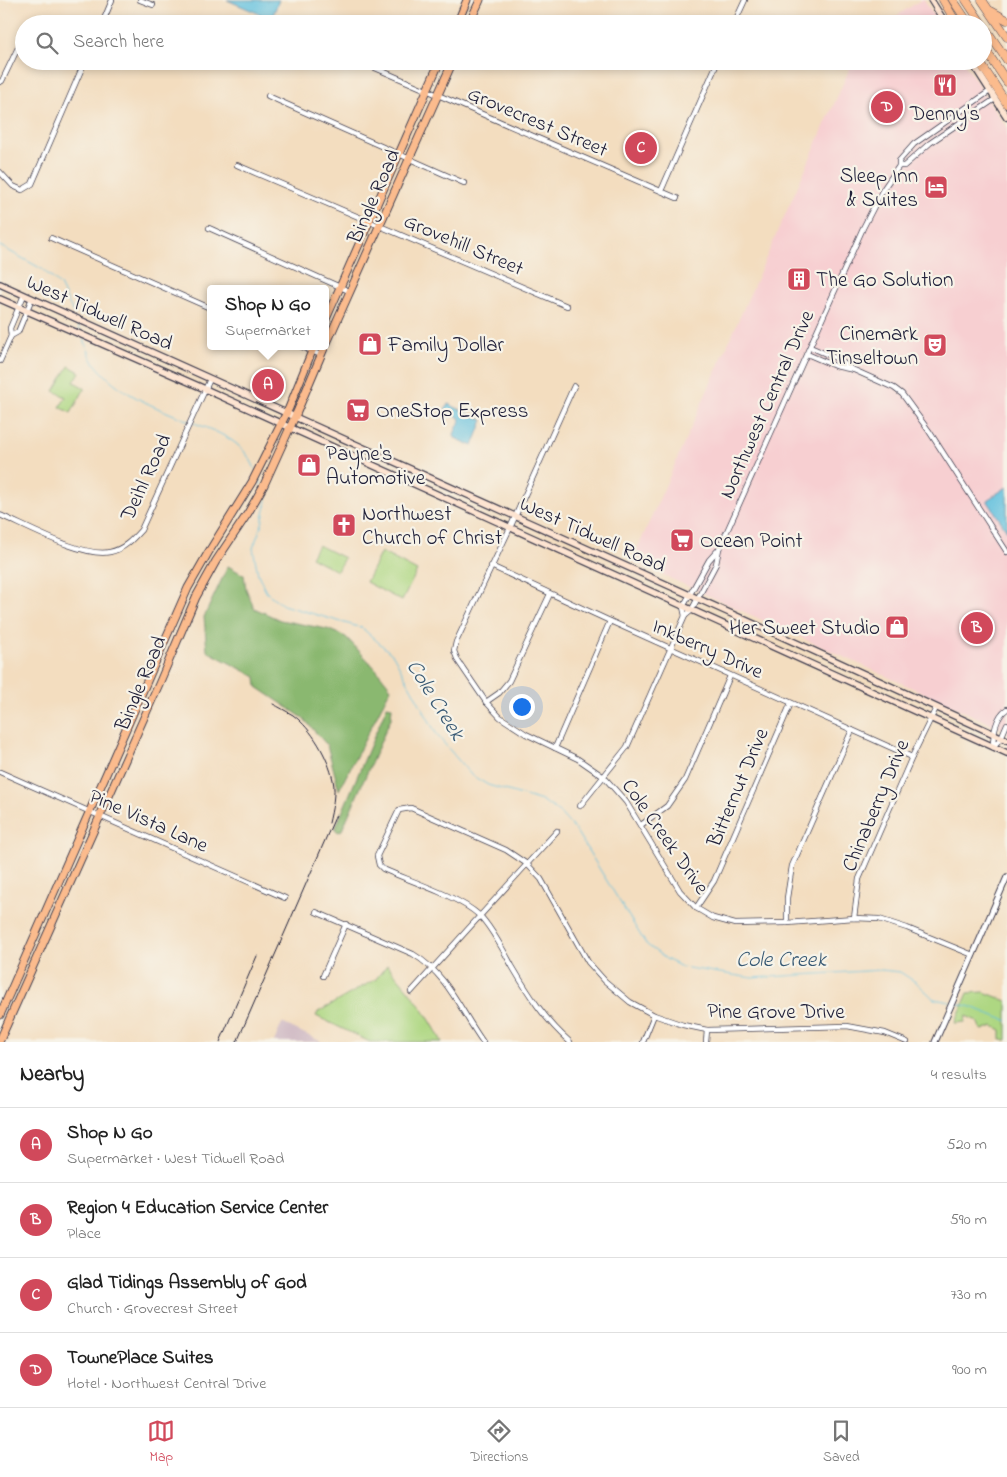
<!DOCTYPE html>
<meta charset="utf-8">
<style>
:root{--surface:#fff;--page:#f2f2f2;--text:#222;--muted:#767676;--line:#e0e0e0;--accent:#d1495b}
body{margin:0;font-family:"Indie Flower",sans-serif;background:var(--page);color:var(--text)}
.you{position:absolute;left:521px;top:706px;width:18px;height:18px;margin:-12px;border:4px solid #fff;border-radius:50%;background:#1a73e8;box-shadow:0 0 0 8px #1a73e833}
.badge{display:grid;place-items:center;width:32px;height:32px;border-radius:50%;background:var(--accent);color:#fff;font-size:16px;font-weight:700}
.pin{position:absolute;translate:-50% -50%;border:2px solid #fff;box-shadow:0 1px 5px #0006}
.popup{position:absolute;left:207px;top:285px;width:122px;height:65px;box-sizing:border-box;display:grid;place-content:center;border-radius:5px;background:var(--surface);filter:drop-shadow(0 1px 4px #0005);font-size:16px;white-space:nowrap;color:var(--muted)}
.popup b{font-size:19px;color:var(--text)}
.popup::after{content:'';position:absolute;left:50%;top:100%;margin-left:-10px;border:10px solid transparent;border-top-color:var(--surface)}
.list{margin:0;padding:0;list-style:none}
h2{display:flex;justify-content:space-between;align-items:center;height:65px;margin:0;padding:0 20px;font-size:21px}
h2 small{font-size:16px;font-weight:400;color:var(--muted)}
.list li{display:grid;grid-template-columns:32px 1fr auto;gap:15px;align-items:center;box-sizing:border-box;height:75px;padding:0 20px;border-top:1px solid var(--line)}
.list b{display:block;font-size:19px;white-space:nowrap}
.list p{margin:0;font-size:16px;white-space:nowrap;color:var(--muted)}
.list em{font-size:16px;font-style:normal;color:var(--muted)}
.icon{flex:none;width:28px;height:28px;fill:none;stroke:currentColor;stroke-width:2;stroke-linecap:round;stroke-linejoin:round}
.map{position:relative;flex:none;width:1007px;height:1042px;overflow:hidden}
.search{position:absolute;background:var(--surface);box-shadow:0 2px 8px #0003;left:15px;right:15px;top:15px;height:55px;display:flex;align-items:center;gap:12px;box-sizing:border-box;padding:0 18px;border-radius:28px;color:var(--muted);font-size:19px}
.sheet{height:365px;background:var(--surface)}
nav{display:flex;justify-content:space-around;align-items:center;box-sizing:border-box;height:70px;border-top:1px solid var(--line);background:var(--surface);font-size:14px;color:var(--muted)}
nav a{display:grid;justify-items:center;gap:2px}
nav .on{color:var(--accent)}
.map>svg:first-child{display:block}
</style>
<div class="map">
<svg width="1007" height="1042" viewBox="0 0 1007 1042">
<rect width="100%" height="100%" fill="#f7f3e8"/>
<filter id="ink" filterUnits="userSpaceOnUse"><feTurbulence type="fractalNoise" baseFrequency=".02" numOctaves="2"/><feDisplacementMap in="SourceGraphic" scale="10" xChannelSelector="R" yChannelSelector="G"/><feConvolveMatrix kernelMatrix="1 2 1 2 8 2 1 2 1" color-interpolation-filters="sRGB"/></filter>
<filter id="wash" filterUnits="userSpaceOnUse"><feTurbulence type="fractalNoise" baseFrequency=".0096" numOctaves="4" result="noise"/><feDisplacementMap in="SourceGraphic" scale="20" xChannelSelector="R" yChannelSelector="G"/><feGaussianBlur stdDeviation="1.12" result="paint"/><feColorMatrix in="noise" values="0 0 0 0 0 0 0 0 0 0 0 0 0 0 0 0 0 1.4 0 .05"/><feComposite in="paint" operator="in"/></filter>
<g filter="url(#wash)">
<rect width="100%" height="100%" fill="#f3ddbf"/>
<g fill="#f7cfd1">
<polygon points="921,0 924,0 939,24 884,24"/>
<polygon points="853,61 963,61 1007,129 1007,487 987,500 1007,531 1007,731 632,561"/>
</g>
<polygon fill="#d2bdc6" points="282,1023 322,1042 274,1042"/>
<g fill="#aed782" stroke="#687c5e">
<polygon points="69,366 80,372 74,382 85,388 71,413 60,407 66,397 54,391"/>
<polygon points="318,545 344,558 337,571 311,557"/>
<polygon points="381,552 417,571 402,601 366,582"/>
<path d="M 387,965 C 408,989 428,1013 442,1042 L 370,1042 L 316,1016 L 318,1012 L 376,979 Z"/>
<polygon points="984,992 1007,1001 1007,1040 1001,1040 1001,1030 993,1026 983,1030 980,1028 977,1021 966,1016 965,1022 955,1023 968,993"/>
</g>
<g fill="#8ab870" stroke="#566d56">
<polygon points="228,566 244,575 246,589 254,608 280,620 327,629 346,637 376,669 391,688 339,790 327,745 303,718 257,687 256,677 207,651 204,617"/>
<polygon points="387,706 392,707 391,718 342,830 338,832 335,829"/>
</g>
<g fill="#60c0de" stroke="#41718c">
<polygon points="227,0 279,0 273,15 269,18"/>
<polygon points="448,404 483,420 473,446 455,438 454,434 461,419 445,410"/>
<polygon points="1007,487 1007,531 987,500"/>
</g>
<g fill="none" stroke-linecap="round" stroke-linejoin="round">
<g stroke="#60c0de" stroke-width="1">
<polyline points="0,246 42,269 60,285 74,314"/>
<polyline points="76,320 81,333"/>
<path d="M 84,339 C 87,346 89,354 93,361 C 117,394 153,406 189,421"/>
<path d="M 192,422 C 219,433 243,440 255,469"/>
<polyline points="258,477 261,485"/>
<polyline points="264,491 267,500 262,524 253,548 258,574 266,592 283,605 362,628 393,655 437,735 471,775 488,785 542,801 558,811 576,831 646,944 666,959 682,967 752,978 881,970 900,972 917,983 934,999 950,1002"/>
<polyline points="953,1003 969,1006 1007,1021"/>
</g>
</g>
</g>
<g filter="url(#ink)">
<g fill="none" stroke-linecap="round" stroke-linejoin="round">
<g stroke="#413e4f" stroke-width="6">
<g id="minor">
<polyline points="140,0 153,5"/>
<polyline points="102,24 112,0"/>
<polyline points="734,24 745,0"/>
<polyline points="359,61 677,198"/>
<polyline points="0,82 2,81 24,35"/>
<polyline points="268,96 464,183"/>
<polyline points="237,165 567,306"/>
<polyline points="899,166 904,166 930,143 995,99"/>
<polyline points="0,172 13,186 22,190 32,184 85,61"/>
<polyline points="661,191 718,61"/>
<polyline points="209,228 349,291"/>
<polyline points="51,238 210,308"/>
<polyline points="11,336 18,332 32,298"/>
<polyline points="300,346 321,355"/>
<polyline points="810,347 838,359 850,368"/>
<polyline points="807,354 835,366 854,370 894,388 902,394 929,431 1007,552"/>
<polyline points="0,361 11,336 10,328 24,295"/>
<polyline points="574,386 510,528 456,642 454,651 458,661 486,702 500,717 526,734 578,759 604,777 626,802 680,891 696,908 713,918 735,924 787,923 854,918 879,919 907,928 973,955"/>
<path d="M 0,515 C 26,526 83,558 110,552 C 124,549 132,540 141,530 L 210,379"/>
<polyline points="491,566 610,621 912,757"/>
<polyline points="685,616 683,607 709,560 718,550"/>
<polyline points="486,702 499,693 509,681 550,594"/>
<path d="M 993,747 C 993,734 996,716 1007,709"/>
<polyline points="993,747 1001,738 1007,724"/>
<polyline points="555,748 610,621"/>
<polyline points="0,772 285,898"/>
<polyline points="580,806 627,747 685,616 691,611 716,564 719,549 863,228 882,191 899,166 899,161 914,144 990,91"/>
<polyline points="641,825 667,806 685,780 730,676"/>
<polyline points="696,908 714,881 791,703"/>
<path d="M 316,912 L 413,954 C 448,975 460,1010 483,1042"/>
<polyline points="854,918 859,879 912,757 936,708"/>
<polyline points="787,923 787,898 792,866 852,730"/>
<polyline points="323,976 346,924"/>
<polyline points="411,992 557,831"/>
<path d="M 570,1042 C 545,1020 529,995 512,966 C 505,953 490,925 479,915 C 458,896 410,881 383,869 L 379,865 L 377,856 L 399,810 L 411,808 L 506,850 L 527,864 L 541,879 L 588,962 L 605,981 L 630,1002 L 654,1015 L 683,1025 L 707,1030 L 847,1026 L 885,1033 L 907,1042"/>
<polyline points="643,1042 654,1015"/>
<polyline points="706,1042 707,1030"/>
</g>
</g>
<g stroke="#413e4f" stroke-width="7">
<polyline id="tertiary" points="935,1042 1007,877"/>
</g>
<g stroke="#413e4f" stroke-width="8">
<g id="secondary">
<polyline points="931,0 946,24"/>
<polyline points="971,61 1007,117"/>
<polyline points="0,284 814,651 1007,740"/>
<polyline points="0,299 205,389 1007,753"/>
</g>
</g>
<g stroke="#413e4f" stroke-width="9">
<g id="primary">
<polyline points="457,24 467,0"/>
<polyline points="469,24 480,0"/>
<polyline points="326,319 440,61"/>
<polyline points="326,345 453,61"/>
<polyline points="0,1015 188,588 208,553 252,482 289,408 314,346"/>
<polyline points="0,1040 159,684 196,597 216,561 248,513 264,485 297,412 325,346"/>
</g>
</g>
<g stroke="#413e4f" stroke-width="9">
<g id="motorway">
<polyline points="943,0 957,24"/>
<polyline points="953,0 969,24"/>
<polyline points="966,0 982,24"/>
<polyline points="982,0 1007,37"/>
<polyline points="991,11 1007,20"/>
<polyline points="983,25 1007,60"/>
<polyline points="983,46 1007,82"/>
<polyline points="979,61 1007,104"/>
</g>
</g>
<use href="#minor" stroke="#fff" stroke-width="4.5"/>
<use href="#tertiary" stroke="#fff" stroke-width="5"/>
<use href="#secondary" stroke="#fde4d1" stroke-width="5.5"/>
<use href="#primary" stroke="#fbbb8d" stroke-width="7"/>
<use href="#motorway" stroke="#fbbb8d" stroke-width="8"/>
<g stroke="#22223b" stroke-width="1">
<path d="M 273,704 C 279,707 286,711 293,715 C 312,729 328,757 333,780 C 336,793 332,810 329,823"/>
<polyline points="220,1042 257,956"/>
<polyline points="237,1042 336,815"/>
</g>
</g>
</g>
<defs>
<g id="restaurant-square" transform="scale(1.25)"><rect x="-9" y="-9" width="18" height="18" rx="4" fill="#d1495b" stroke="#f7f3e8"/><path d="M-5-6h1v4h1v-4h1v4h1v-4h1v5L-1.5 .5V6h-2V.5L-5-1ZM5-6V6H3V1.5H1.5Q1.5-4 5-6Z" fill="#fff"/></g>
<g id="hotel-square" transform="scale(1.25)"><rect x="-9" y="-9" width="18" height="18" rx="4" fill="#d1495b" stroke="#f7f3e8"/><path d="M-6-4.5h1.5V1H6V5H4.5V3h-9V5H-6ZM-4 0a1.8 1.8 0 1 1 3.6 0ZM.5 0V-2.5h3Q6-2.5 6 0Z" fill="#fff"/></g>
<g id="building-square" transform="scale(1.25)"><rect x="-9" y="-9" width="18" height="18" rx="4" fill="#d1495b" stroke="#f7f3e8"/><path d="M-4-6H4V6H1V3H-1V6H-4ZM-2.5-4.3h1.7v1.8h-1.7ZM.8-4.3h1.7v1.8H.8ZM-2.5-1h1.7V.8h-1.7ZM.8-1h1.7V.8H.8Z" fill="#fff"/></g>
<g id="shop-square" transform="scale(1.25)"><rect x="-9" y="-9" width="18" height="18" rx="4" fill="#d1495b" stroke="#f7f3e8"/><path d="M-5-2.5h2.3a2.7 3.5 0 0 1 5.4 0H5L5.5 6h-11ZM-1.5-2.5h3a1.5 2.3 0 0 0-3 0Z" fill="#fff"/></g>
<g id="theatre-square" transform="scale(1.25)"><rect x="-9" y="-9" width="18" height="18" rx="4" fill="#d1495b" stroke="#f7f3e8"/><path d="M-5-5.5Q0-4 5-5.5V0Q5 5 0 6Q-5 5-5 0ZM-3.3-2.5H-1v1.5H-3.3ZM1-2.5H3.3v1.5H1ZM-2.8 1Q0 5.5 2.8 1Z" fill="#fff"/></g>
<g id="supermarket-square" transform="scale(1.25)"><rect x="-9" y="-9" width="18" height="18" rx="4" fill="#d1495b" stroke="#f7f3e8"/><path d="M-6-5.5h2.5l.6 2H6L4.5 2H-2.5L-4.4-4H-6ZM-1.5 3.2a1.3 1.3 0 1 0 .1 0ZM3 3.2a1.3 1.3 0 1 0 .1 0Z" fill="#fff"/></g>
<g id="church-square" transform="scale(1.25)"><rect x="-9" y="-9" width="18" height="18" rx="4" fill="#d1495b" stroke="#f7f3e8"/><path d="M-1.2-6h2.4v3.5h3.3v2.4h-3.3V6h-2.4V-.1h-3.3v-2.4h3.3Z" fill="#fff"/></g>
</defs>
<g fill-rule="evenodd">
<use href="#restaurant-square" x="945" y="85"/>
<use href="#hotel-square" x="936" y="187"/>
<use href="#building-square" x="799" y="279"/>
<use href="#shop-square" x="370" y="344"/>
<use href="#theatre-square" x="935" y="345"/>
<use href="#supermarket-square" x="358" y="410"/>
<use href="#shop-square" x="309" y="465"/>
<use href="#church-square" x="344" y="525"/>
<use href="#supermarket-square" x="682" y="540"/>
<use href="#shop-square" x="897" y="627"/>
</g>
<g text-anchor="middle" stroke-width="4.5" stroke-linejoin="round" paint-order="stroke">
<g font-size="21" fill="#22223b" stroke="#f7f3e8" text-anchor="start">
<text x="945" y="120" text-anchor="middle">Denny's</text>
<text x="918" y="182" text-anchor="end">Sleep Inn<tspan x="918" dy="24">&amp; Suites</tspan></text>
<text x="816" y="286">The Go Solution</text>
<text x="918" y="340" text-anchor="end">Cinemark<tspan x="918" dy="24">Tinseltown</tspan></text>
<text x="388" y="351">Family Dollar</text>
<text x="376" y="417">OneStop Express</text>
<text x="326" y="460">Payne's<tspan x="326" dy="24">Automotive</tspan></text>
<text x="362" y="520">Northwest<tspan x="362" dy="24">Church of Christ</tspan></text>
<text x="700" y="547">Ocean Point</text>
<text x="880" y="634" text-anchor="end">Her Sweet Studio</text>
</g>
<g font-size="21" fill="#22223b" stroke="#f7f3e8">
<text transform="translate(538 121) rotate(23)" y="7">Grovecrest Street</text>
<text transform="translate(373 196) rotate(-66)" y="7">Bingle Road</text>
<text transform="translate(464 244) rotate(23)" y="7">Grovehill Street</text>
<text transform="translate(100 312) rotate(24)" y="7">West Tidwell Road</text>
<text transform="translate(766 404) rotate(-66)" y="7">Northwest Central Drive</text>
<text transform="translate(145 477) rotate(-65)" y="7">Deihl Road</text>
<text transform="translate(593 534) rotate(24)" y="7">West Tidwell Road</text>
<text transform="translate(708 648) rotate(24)" y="7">Inkberry Drive</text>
<text transform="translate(140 683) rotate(-67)" y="7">Bingle Road</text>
<text transform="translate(737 787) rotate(-67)" y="7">Bitternut Drive</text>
<text transform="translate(875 805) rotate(-67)" y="7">Chinaberry Drive</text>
<text transform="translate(149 820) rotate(24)" y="7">Pine Vista Lane</text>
<text transform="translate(666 836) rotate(55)" y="7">Cole Creek Drive</text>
<text x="776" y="1018">Pine Grove Drive</text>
</g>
<g font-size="22" font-style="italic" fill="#385974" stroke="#f7f3e8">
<text transform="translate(437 699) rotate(58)" y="8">Cole Creek</text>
<text x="781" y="966">Cole Creek</text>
</g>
</g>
</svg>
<div class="you"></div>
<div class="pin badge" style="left:268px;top:385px">A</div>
<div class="popup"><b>Shop N Go</b>Supermarket</div>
<div class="pin badge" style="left:977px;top:628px">B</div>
<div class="pin badge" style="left:641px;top:148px">C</div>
<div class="pin badge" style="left:887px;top:107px">D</div>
<div class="search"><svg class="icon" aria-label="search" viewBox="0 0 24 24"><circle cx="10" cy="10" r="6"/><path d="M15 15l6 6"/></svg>Search here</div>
</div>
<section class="sheet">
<h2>Nearby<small>4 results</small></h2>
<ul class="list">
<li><span class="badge">A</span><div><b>Shop N Go</b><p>Supermarket · West Tidwell Road</p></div><em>520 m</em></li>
<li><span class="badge">B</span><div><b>Region 4 Education Service Center</b><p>Place</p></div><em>590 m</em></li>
<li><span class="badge">C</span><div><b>Glad Tidings Assembly of God</b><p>Church · Grovecrest Street</p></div><em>730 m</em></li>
<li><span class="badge">D</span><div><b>TownePlace Suites</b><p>Hotel · Northwest Central Drive</p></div><em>900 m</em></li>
</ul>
</section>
<nav>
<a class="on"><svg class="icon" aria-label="map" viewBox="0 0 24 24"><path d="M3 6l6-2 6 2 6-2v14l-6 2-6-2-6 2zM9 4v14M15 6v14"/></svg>Map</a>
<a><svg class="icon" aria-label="directions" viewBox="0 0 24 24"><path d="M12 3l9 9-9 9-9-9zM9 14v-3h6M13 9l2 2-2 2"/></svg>Directions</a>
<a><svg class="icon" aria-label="saved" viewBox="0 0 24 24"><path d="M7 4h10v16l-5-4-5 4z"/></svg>Saved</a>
</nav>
